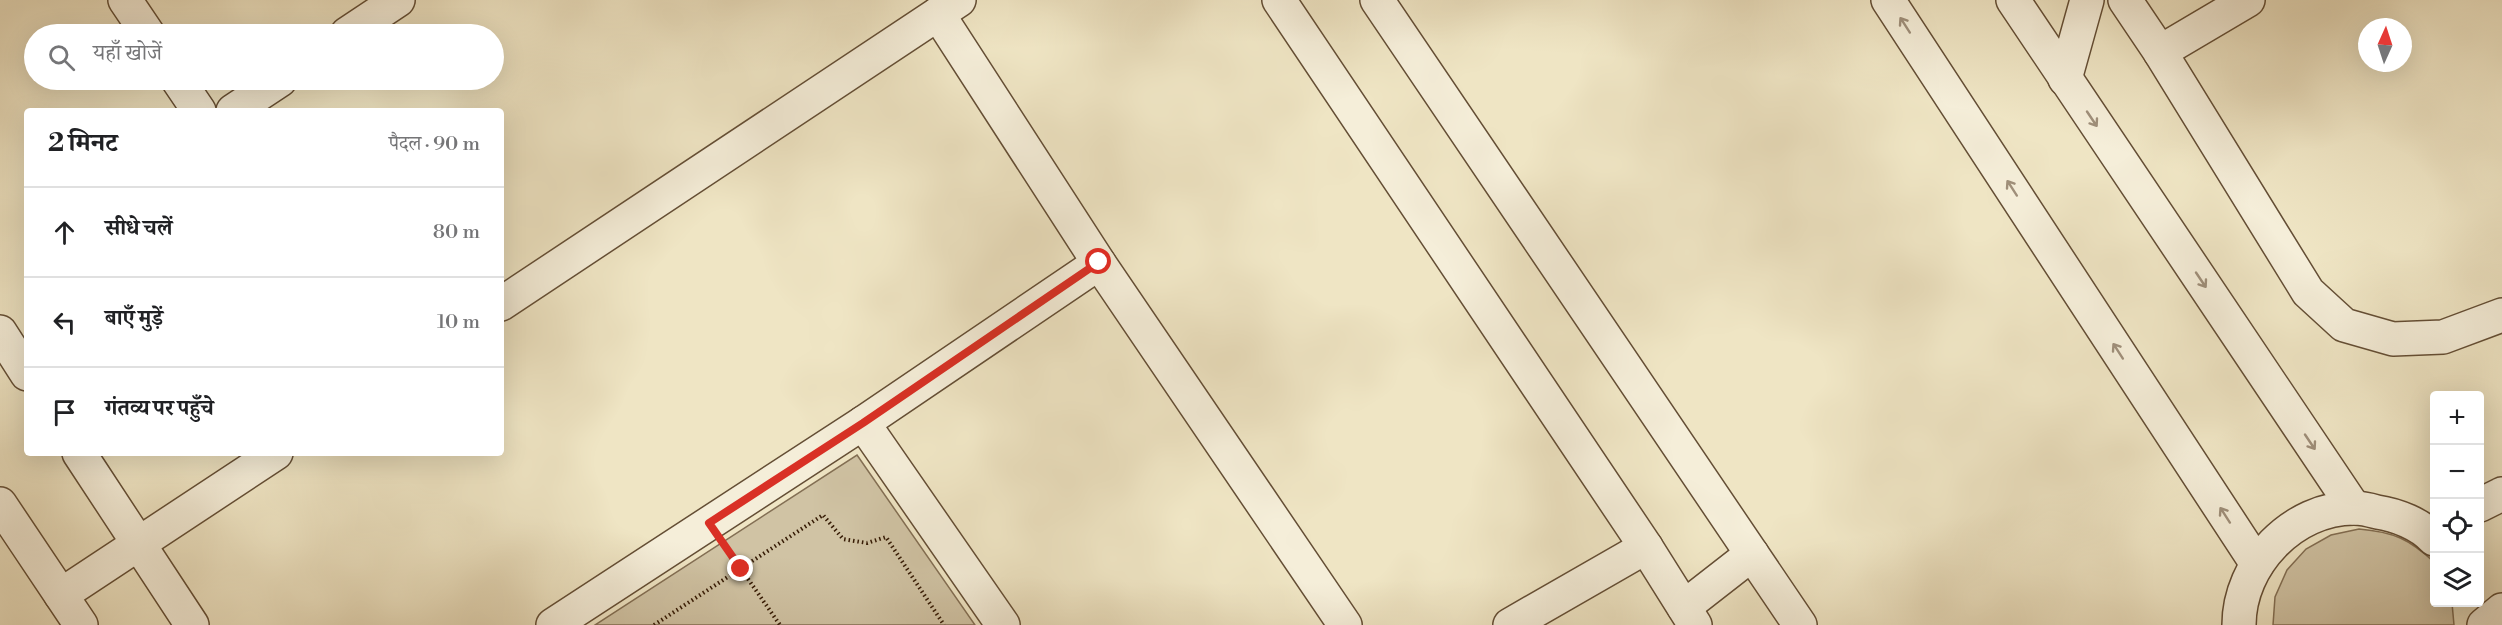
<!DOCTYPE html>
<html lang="hi">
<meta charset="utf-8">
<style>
:root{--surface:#fff;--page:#f2f2f2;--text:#202124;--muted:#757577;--line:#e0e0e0}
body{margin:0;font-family:"Libre Bodoni","Noto Serif Devanagari",serif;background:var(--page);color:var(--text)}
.controls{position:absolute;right:18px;bottom:18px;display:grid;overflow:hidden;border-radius:6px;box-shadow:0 6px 24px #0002}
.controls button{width:54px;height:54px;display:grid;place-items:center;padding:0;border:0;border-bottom:2px solid var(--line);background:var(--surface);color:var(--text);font:30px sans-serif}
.compass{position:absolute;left:2358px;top:18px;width:54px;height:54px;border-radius:50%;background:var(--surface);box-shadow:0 6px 24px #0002;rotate:3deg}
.stop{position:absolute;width:18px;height:18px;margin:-14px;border:4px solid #d93025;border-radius:50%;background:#fff}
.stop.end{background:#d93025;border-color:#fff;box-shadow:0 2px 6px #0008}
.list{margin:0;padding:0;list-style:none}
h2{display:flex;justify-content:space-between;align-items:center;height:78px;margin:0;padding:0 24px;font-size:26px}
h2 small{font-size:20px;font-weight:400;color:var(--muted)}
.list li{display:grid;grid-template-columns:39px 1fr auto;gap:18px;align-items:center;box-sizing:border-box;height:90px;padding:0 24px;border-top:2px solid var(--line)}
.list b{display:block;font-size:22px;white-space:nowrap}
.list em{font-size:20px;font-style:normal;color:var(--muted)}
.icon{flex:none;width:33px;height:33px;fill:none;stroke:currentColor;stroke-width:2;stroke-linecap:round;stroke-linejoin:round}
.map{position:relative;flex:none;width:2502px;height:625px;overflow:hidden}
.search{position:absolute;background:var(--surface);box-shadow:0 6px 24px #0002;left:24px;top:24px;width:480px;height:66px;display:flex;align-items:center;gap:15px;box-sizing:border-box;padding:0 21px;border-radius:33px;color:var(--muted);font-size:22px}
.panel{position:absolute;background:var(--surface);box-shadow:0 6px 24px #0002;left:24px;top:108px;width:480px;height:348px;border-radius:6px}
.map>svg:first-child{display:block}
</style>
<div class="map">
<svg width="2502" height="625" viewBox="0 0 2502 625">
<rect width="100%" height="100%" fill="#efe5c4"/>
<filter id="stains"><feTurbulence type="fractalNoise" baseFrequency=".00333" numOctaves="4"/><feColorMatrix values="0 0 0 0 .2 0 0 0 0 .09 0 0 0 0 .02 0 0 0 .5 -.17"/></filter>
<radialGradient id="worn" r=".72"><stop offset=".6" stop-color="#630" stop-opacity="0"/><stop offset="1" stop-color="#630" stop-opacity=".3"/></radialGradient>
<g fill="#d0c3a4" stroke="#836f54" stroke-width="1.5">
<polygon points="857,455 975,625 595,625"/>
<path d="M 2359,529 C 2394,532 2409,539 2434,562 L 2434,602 L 2452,603 L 2454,625 L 2273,625 L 2275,597 L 2287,570 L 2306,549 L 2331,535 Z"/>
</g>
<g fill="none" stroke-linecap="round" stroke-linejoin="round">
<g stroke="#644e35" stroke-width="36">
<g id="minor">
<polyline points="125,0 148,34"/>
<polyline points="1279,0 1646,547 1695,625"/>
<polyline points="1377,0 1800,625"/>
<polyline points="1888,0 2257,564"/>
<polyline points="2013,0 2354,508"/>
<polyline points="2125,0 2160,52 2308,292 2344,325 2393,339 2443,337 2502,315"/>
<polyline points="938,14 1099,263 1345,625"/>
<polyline points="347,34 398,0"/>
<polyline points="2160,52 2248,0"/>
<polyline points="2065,79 2087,0"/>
<polyline points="178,80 199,111"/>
<polyline points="233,111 280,80"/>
<polyline points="501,304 959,0"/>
<polyline points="0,332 27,374"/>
<polyline points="863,423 1003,625"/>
<polyline points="79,453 192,625"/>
<polyline points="0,504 81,625"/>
<polyline points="2480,505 2502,494"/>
<polyline points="61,595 276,453"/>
<polyline points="1684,607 1752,554"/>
<polyline points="553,625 863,423 1099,263"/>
<polyline points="1510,625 1646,547"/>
<path d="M 2239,625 C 2239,564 2293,508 2354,508 C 2361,508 2370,510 2377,512 C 2397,515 2420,524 2434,539"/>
<polyline points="2484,625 2502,610"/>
</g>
</g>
<g stroke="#361b05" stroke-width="4" stroke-dasharray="1.5 3" stroke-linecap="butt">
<polyline points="730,553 780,625"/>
<polyline points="654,625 823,515 843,539 867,543 886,537 944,625"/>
</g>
<use href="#minor" stroke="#f5eed9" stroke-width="33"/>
</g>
<defs><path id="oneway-shaft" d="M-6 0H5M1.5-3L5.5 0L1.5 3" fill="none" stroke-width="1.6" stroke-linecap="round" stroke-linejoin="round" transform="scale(1.5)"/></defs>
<g stroke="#9f8f7a">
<use href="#oneway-shaft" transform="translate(1905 25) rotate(-123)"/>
<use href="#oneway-shaft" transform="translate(2092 119) rotate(56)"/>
<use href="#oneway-shaft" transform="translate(2012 188) rotate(-123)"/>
<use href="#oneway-shaft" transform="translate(2201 280) rotate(56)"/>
<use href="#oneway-shaft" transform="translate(2118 351) rotate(-123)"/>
<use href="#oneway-shaft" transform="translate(2310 442) rotate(56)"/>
<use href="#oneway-shaft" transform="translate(2225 515) rotate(-123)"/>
</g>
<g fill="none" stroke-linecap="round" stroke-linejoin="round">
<polyline stroke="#d93025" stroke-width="8" points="741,569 709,523 863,423 1099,262"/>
</g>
<rect width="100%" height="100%" filter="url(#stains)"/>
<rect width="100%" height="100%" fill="url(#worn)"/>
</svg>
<div class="controls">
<button>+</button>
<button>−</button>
<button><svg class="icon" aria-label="locate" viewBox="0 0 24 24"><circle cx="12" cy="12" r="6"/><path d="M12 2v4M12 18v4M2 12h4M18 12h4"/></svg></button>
<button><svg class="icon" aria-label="layers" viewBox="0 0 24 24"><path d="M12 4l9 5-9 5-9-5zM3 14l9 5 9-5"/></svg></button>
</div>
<svg class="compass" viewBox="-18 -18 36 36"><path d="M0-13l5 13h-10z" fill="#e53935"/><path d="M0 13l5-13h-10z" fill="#757577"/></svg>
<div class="stop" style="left:1099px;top:262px"></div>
<div class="stop end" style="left:741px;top:569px"></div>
<div class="search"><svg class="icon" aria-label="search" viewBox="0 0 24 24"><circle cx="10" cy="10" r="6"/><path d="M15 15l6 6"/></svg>यहाँ खोजें</div>
<section class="panel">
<h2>2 मिनट<small>पैदल · 90 m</small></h2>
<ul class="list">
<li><svg class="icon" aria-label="ahead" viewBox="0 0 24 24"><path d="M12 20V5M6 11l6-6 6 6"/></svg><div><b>सीधे चलें</b></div><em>80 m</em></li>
<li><svg class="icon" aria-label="left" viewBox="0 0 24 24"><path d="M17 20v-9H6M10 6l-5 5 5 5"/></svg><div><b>बाएँ मुड़ें</b></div><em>10 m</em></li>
<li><svg class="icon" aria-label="arrive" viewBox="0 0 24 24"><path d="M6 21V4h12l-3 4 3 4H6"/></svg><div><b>गंतव्य पर पहुँचे</b></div></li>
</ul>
</section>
</div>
